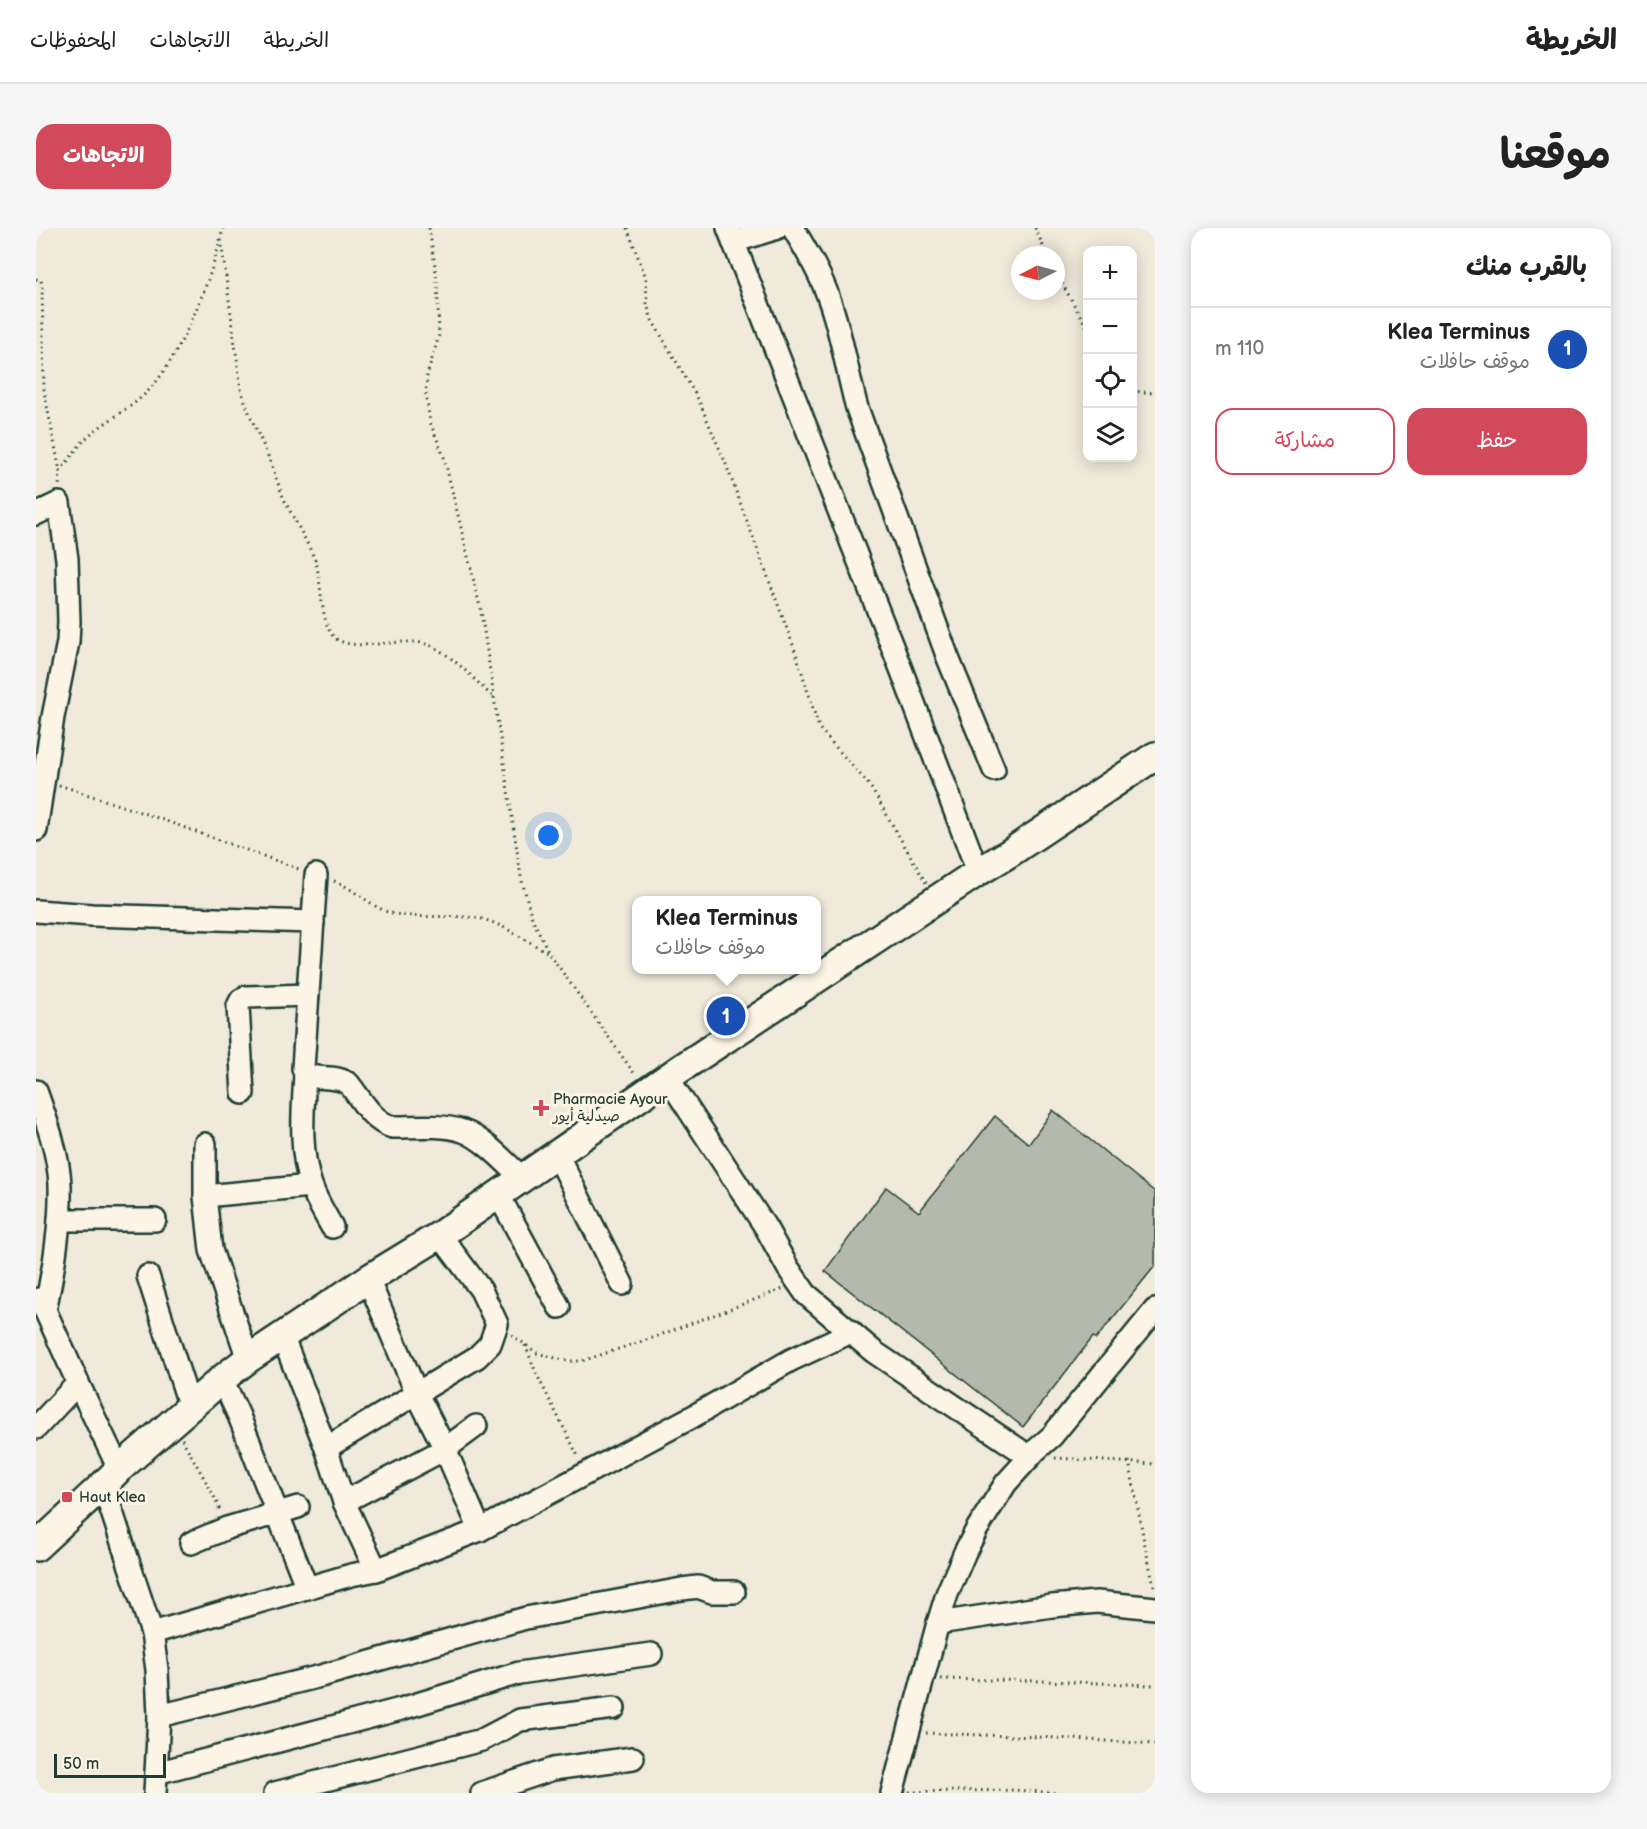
<!DOCTYPE html>
<html lang="ar">
<meta charset="utf-8">
<style>
:root{--surface:#fff;--page:#f6f6f6;--text:#222;--muted:#767676;--line:#e0e0e0;--accent:#d1495b}
body{margin:0;font-family:"Balsamiq Sans","Playpen Sans Arabic",sans-serif;background:var(--page);color:var(--text);direction:rtl}
.controls{position:absolute;right:18px;top:18px;display:grid;overflow:hidden;border-radius:12px;box-shadow:0 3px 15px #0003}
.controls button{width:54px;height:54px;display:grid;place-items:center;padding:0;border:0;border-bottom:2px solid var(--line);background:var(--surface);color:var(--text);font:30px sans-serif}
.compass{position:absolute;left:975px;top:18px;width:54px;height:54px;border-radius:50%;background:var(--surface);box-shadow:0 3px 15px #0003;rotate:264deg}
.scale{position:absolute;left:18px;bottom:15px;width:112px;box-sizing:border-box;padding-left:6px;border:3px solid #1f3d34;border-top:0;font-size:16px;line-height:21px;white-space:nowrap;color:#1f3d34;-webkit-text-stroke:4px #fcf5e5;paint-order:stroke}
.you{position:absolute;left:513px;top:608px;width:21px;height:21px;margin:-15px;border:4px solid #fff;border-radius:50%;background:#1a73e8;box-shadow:0 0 0 9px #1a73e833}
.badge{display:grid;place-items:center;width:39px;height:39px;border-radius:50%;background:var(--accent);color:#fff;font-size:20px;font-weight:700}
.pin{position:absolute;translate:-50% -50%;border:3px solid #fff;box-shadow:0 2px 6px #0006}
.popup{position:absolute;left:596px;top:668px;width:189px;height:78px;box-sizing:border-box;display:grid;place-content:center;border-radius:12px;background:var(--surface);filter:drop-shadow(0 2px 4px #0005);font-size:20px;white-space:nowrap;color:var(--muted)}
.popup b{font-size:22px;color:var(--text)}
.popup::after{content:'';position:absolute;left:50%;top:100%;margin-left:-12px;border:12px solid transparent;border-top-color:var(--surface)}
.list{margin:0;padding:0;list-style:none}
h2{display:flex;justify-content:space-between;align-items:center;height:78px;margin:0;padding:0 24px;font-size:26px}
h2 small{font-size:20px;font-weight:400;color:var(--muted)}
.list li{display:grid;grid-template-columns:39px 1fr auto;gap:18px;align-items:center;box-sizing:border-box;height:84px;padding:0 24px;border-top:2px solid var(--line)}
.list b{display:block;font-size:22px;white-space:nowrap}
.list p{margin:0;font-size:20px;white-space:nowrap;color:var(--muted)}
.list em{font-size:20px;font-style:normal;color:var(--muted)}
.actions{display:flex;gap:12px;padding:18px 24px}
.actions a{flex:1;padding:14px 0;border:2px solid var(--accent);border-radius:18px;text-align:center;font-size:21px;color:var(--accent)}
.actions .main{background:var(--accent);color:#fff}
.icon{flex:none;width:33px;height:33px;fill:none;stroke:currentColor;stroke-width:2;stroke-linecap:round;stroke-linejoin:round}
.map{position:relative;flex:none;width:1119px;height:1565px;overflow:hidden;direction:ltr;border-radius:18px}
header{display:flex;align-items:center;gap:36px;box-sizing:border-box;height:84px;padding:0 30px;background:var(--surface);border-bottom:2px solid var(--line)}
header strong{font-size:28px}
nav{display:flex;gap:33px;margin-inline-start:auto;font-size:21px}
.intro{display:flex;align-items:center;justify-content:space-between;box-sizing:border-box;height:144px;padding:0 36px}
h1{margin:0;font-size:42px}
.button{padding:15px 27px;border-radius:18px;background:var(--accent);color:#fff;font-size:21px;font-weight:700}
main{display:flex;gap:36px;padding:0 36px}
aside{flex:1;background:var(--surface);border-radius:18px;box-shadow:0 3px 15px #0003}
.map>svg:first-child{display:block}
</style>
<header>
<strong>الخريطة</strong>
<nav><a>الخريطة</a><a>الاتجاهات</a><a>المحفوظات</a></nav>
</header>
<div class="intro"><h1>موقعنا</h1><a class="button">الاتجاهات</a></div>
<main>
<aside>
<h2>بالقرب منك<small></small></h2>
<ul class="list">
<li><span class="badge" style="background:#1a4fb4">1</span><div><b>Klea Terminus</b><p>موقف حافلات</p></div><em>110 m</em></li>
</ul>
<div class="actions"><a class="main">حفظ</a><a>مشاركة</a></div>
</aside>
<div class="map">
<svg width="1119" height="1565" viewBox="0 0 1119 1565">
<rect width="100%" height="100%" fill="#efeada"/>
<filter id="ink" filterUnits="userSpaceOnUse"><feTurbulence type="fractalNoise" baseFrequency=".0167" numOctaves="2"/><feDisplacementMap in="SourceGraphic" scale="12" xChannelSelector="R" yChannelSelector="G"/><feConvolveMatrix kernelMatrix="1 2 1 2 8 2 1 2 1" color-interpolation-filters="sRGB"/></filter>
<g filter="url(#ink)">
<polygon fill="#b5b9ad" stroke="#1f3d34" stroke-width="1.5" points="1017,882 1119,964 1119,1038 1060,1111 1057,1109 987,1199 789,1043 850,959 883,984 959,888 993,916"/>
<g fill="none" stroke-linecap="round" stroke-linejoin="round">
<g stroke="#1f3d34" stroke-width="26">
<g id="minor">
<polyline points="692,0 865,441 942,644"/>
<path d="M 757,0 C 770,22 785,47 793,71 C 806,107 811,144 821,180 L 912,430 L 958,542"/>
<polyline points="697,14 741,0"/>
<polyline points="0,286 23,275 31,331 33,394 32,414 17,489 0,602"/>
<path d="M 280,647 L 267,840 L 269,846 C 283,853 300,846 313,856 C 325,871 336,893 356,899 C 378,899 405,896 427,903 C 447,910 470,935 486,950"/>
<polyline points="0,683 56,687 277,694"/>
<path d="M 269,846 C 267,882 263,922 275,957 C 280,972 289,986 296,999"/>
<polyline points="632,850 730,1000 752,1040 770,1066 838,1124 994,1229"/>
<path d="M 0,863 C 10,891 23,927 24,957 C 25,994 17,1045 9,1082"/>
<polyline points="207,865 202,778 205,772 210,769 272,767"/>
<polyline points="169,916 169,968 175,1022 212,1131"/>
<polyline points="521,926 586,1056"/>
<polyline points="462,966 523,1079"/>
<polyline points="169,968 275,958"/>
<polyline points="23,992 119,992"/>
<polyline points="112,1048 154,1179"/>
<polyline points="332,1051 381,1166 409,1221 444,1302"/>
<polyline points="2,1071 9,1082 42,1155 83,1241"/>
<polyline points="247,1110 290,1220 308,1274 340,1342"/>
<polyline points="186,1151 203,1188 271,1360"/>
<polyline points="0,1200 42,1155"/>
<polyline points="290,1220 441,1129 454,1116 461,1096 445,1062 404,1007"/>
<polyline points="67,1257 116,1405 121,1442 123,1488 119,1565"/>
<polyline points="308,1274 409,1221 440,1198"/>
<polyline points="155,1315 191,1300 262,1279"/>
<polyline points="902,1395 1016,1378 1061,1374 1119,1380"/>
<polyline points="116,1405 315,1347 340,1342 444,1302 656,1189 755,1132 815,1104"/>
<polyline points="123,1488 285,1448 490,1390 646,1361 662,1359 676,1364 698,1364"/>
<polyline points="120,1545 365,1481 483,1445 615,1426"/>
<polyline points="239,1565 446,1512 484,1492 578,1480"/>
<polyline points="446,1565 517,1541 597,1530"/>
<polyline points="856,1565 902,1395 911,1366 929,1324 941,1301 970,1255 1000,1222 1016,1208 1119,1082"/>
</g>
</g>
<g stroke="#1f3d34" stroke-width="32">
<polyline id="major" points="0,1319 67,1257 83,1241 186,1151 212,1131 332,1051 404,1007 644,841 942,644 972,626 1119,528"/>
</g>
<g stroke="#1f3d34" stroke-width="3" stroke-dasharray="1.5 4.5" stroke-linecap="butt">
<polyline points="393,0 401,51 403,107 391,148 390,167 394,194 408,229 445,383 485,649 496,690 513,725 600,848"/>
<polyline points="591,0 610,50 611,76 616,92 662,171 688,231 760,425 783,500 834,558 890,655"/>
<polyline points="999,0 1011,27"/>
<path d="M 185,12 L 205,161 C 212,185 222,205 232,228 C 238,242 242,257 248,271 C 258,292 270,311 279,332 C 286,351 284,398 299,410 C 321,426 366,407 393,417 C 414,425 440,453 457,469"/>
<polyline points="1020,45 1052,101"/>
<polyline points="0,51 5,52 6,57 8,163 24,243 23,259"/>
<polyline points="1096,163 1119,165"/>
<path d="M 24,243 C 34,231 44,214 57,204 C 74,191 93,181 109,166 C 143,135 178,45 187,0"/>
<polyline points="23,557 119,589 263,641"/>
<path d="M 298,653 C 317,660 331,675 349,683 C 375,693 418,685 446,691 C 467,696 492,714 511,724"/>
<polyline points="476,1107 501,1125 531,1133 546,1133 616,1110 747,1061"/>
<polyline points="489,1117 501,1147 543,1230"/>
<polyline points="146,1211 177,1266 185,1285"/>
<polyline points="1019,1230 1119,1236"/>
<polyline points="1093,1233 1109,1318 1119,1362"/>
<polyline points="905,1451 1008,1453 1119,1457"/>
<polyline points="890,1505 1003,1509 1119,1516"/>
<polyline points="873,1564 977,1562 1022,1565"/>
</g>
<use href="#minor" stroke="#fcf5e5" stroke-width="21"/>
<use href="#major" stroke="#fcf5e5" stroke-width="27"/>
</g>
</g>
<g fill="#d1495b" stroke="#fcf5e5" stroke-width="2">
<path d="M502 871h6v6h6v6h-6v6h-6v-6h-6v-6h6z"/>
<rect x="25" y="1263" width="12" height="12" rx="3"/>
</g>
<g text-anchor="middle" stroke-width="6" stroke-linejoin="round" paint-order="stroke">
<g font-size="15" fill="#1f3d34" stroke="#fcf5e5" text-anchor="start">
<text x="517" y="876">Pharmacie Ayour<tspan x="517" dy="17">صيدلية أيور</tspan></text>
<text x="43" y="1274">Haut Klea</text>
</g>
</g>
</svg>
<div class="controls">
<button>+</button>
<button>−</button>
<button><svg class="icon" aria-label="locate" viewBox="0 0 24 24"><circle cx="12" cy="12" r="6"/><path d="M12 2v4M12 18v4M2 12h4M18 12h4"/></svg></button>
<button><svg class="icon" aria-label="layers" viewBox="0 0 24 24"><path d="M12 4l9 5-9 5-9-5zM3 14l9 5 9-5"/></svg></button>
</div>
<svg class="compass" viewBox="-18 -18 36 36"><path d="M0-13l5 13h-10z" fill="#e53935"/><path d="M0 13l5-13h-10z" fill="#767676"/></svg>
<div class="scale">50 m</div>
<div class="you"></div>
<div class="pin badge" style="left:690px;top:788px;background:#1a4fb4">1</div>
<div class="popup"><b>Klea Terminus</b>موقف حافلات</div>
</div>
</main>
